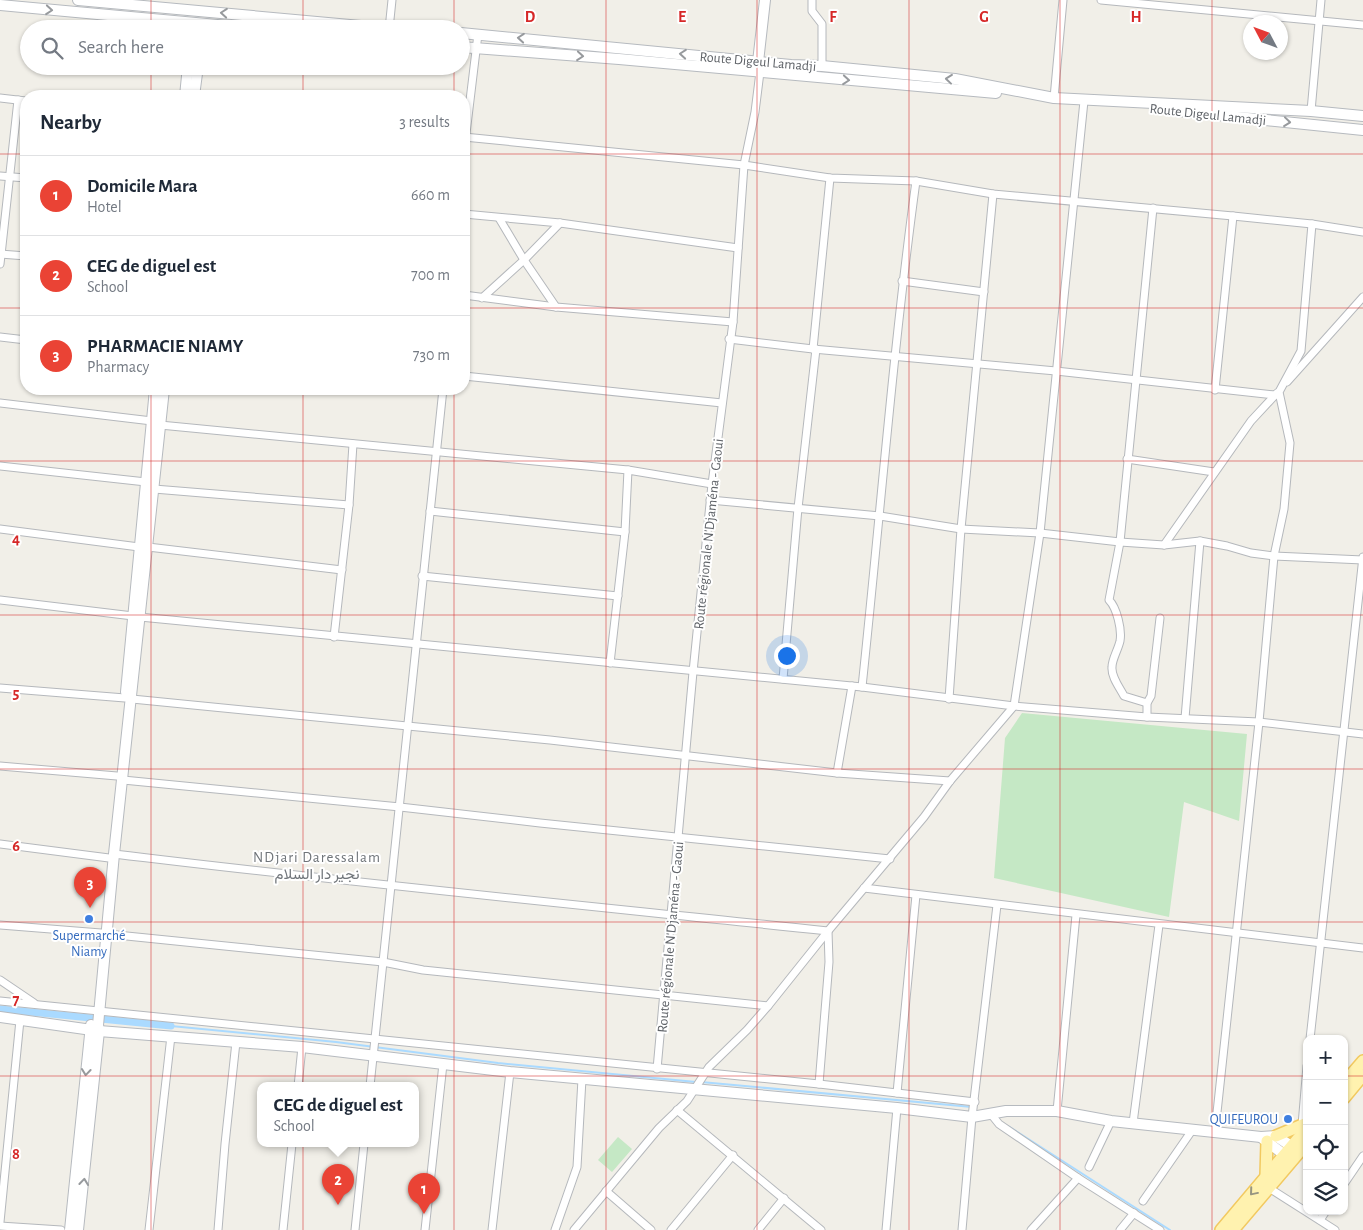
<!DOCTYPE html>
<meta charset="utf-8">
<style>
:root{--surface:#fff;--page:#f2f2f3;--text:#1f2937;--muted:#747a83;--line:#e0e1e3;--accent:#ea4335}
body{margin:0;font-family:"Alegreya Sans",Vazirmatn,sans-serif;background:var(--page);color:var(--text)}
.controls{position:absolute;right:15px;bottom:15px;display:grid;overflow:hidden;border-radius:10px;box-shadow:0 1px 4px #0004}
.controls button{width:45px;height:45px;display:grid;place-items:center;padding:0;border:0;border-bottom:1px solid var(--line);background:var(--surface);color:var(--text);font:25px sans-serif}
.compass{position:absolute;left:1243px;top:15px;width:45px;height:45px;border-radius:50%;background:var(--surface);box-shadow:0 1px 4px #0004;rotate:311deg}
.you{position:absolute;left:786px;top:655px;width:18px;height:18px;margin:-12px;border:4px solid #fff;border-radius:50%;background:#1a73e8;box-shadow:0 0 0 8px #1a73e833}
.badge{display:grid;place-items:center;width:32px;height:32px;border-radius:50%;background:var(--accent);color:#fff;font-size:16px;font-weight:700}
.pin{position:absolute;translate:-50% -41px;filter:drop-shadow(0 1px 2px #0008)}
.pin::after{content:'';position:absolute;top:26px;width:18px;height:15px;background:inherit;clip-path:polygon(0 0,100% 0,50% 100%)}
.popup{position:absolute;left:257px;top:1082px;width:162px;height:65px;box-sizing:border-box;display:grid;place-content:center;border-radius:10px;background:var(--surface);filter:drop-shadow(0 1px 4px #0005);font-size:16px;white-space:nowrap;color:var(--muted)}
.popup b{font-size:19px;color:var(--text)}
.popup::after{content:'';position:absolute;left:50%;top:100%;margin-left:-10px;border:10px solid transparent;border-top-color:var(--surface)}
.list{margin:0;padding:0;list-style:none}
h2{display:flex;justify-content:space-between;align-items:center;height:65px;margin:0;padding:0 20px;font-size:21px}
h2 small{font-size:16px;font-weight:400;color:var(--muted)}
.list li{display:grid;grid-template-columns:32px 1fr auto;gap:15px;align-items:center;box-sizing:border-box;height:80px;padding:0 20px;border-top:1px solid var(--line)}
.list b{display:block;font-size:19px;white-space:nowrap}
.list p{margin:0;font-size:16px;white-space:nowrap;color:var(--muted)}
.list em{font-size:16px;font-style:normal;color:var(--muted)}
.icon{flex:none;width:28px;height:28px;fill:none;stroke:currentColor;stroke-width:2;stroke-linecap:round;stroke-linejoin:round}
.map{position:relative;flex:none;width:1363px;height:1230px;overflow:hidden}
.search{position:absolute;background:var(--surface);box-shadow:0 1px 4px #0004;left:20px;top:20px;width:450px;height:55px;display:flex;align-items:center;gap:12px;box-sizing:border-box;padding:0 18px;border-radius:28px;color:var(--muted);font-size:19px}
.panel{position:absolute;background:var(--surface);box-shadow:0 1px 4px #0004;left:20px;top:90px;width:450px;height:305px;border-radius:20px}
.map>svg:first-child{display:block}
</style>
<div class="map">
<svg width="1363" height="1230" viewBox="0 0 1363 1230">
<rect width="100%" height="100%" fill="#f1efe8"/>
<g fill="#c5e8c5">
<polygon points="1022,713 1247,734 1239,821 1184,802 1169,917 994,878 1005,738"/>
<polygon points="618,1137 632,1149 612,1172 598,1160"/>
</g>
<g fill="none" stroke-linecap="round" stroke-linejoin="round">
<g stroke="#aadaff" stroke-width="2">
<polyline points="171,1026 336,1042 498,1063 696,1082"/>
<polyline points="701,1082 972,1107"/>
<polyline points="1008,1126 1170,1230"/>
</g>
<polyline stroke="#aadaff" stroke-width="7" points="0,1009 171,1026"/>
<g stroke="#b5b8bc" stroke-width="9">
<g id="street">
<polyline points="812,0 812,11 822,24 822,66"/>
<polyline points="1101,0 1363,25"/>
<polyline points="389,29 392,0"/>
<polyline points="0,98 26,101"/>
<polyline points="1054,98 1063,0"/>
<polyline points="1311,111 1321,0"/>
<polyline points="464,137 744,165 830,178 916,181 993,194 1233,216 1312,224 1363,232"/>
<polyline points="464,150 478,34"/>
<polyline points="0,176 26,178"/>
<polyline points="464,214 560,223 738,248"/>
<polyline points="499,218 524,260 556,307"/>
<polyline points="0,254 26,256"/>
<polyline points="0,264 18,100"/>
<polyline points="902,281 984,292"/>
<polyline points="464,295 556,307 733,322"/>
<polyline points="482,298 524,260 560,223"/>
<polyline points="0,337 26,340"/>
<polyline points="729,339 813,349 1056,371 1275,395"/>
<polyline points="813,349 830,178"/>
<polyline points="464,376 722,403"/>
<polyline points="1287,382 1363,297"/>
<polyline points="1215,390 1233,216"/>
<polyline points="0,403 152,421"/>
<polyline points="160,425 628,470"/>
<polyline points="1127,459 1214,472"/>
<polyline points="0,466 146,482"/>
<polyline points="154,489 349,505"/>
<polyline points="710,500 880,516 961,529 1040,533 1120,542 1164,545 1200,541 1227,546 1251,553 1274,556 1363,560"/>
<polyline points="430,511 625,532"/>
<polyline points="0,529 139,547"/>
<polyline points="1164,545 1251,421 1277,393"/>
<polyline points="148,547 342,570"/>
<polyline points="422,576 618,596"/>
<polyline points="0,600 133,616"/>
<polyline points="140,617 862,687 1014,706 1147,717 1259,722 1363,734"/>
<polyline points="334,637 349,505 353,444"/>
<polyline points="610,663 625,532 628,470 712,484"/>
<polyline points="783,679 798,508 816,349"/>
<path d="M 862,687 C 880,518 893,349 916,181"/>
<polyline points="0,688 125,698"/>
<polyline points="132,699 550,740 837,773 950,781"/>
<polyline points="949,699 961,529 993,194"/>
<path d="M 1147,703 L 1124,696 C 1120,688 1111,677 1112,667 C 1112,659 1118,650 1120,641 C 1122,630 1117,608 1109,600 L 1120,542 L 1153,208"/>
<polyline points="1147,717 1147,703 1151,696 1160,618"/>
<polyline points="1185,718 1200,541"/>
<polyline points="0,766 117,776"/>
<polyline points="837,773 852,686"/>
<polyline points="123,780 400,807 540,823 890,859"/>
<polyline points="0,844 109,858"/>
<path d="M 114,854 C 352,883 590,906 828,931 L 829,962 L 819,1084"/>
<polyline points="864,888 1363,948"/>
<polyline points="0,925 101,933"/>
<polyline points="107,934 383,962 423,970 768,1006"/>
<polyline points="0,980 34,1003"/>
<polyline points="0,1001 819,1084 975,1102"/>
<polyline points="1310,1039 1363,557"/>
<polyline points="657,1069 693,672 712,484 733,322 744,165 755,112 760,72"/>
<polyline points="298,1086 302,1047"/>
<polyline points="370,1086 443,389"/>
<polyline points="897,1093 916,895"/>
<polyline points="677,1110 821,1230"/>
<polyline points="1057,1111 1076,915"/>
<polyline points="991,1114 999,1124 1078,1178 1160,1230"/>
<polyline points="1133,1123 1159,925"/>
<polyline points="1302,1125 1307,1066"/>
<polyline points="1215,1131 1259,722 1274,556 1284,509 1290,443 1279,392 1301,351 1312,224"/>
<polyline points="1089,1167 1111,1121"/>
<polyline points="1344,1184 1363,1156"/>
<polyline points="1269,1188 1335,1230"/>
<polyline points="606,1191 651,1230"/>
<polyline points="1143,1201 1193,1129"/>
<polyline points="1320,1220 1326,1211"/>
<polyline points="0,1222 20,1020"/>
<polyline points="0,1226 61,1230"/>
<polyline points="149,1230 171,1036"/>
<polyline points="218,1230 225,1144 236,1042"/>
<polyline points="283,1230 292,1144"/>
<polyline points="355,1230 364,1144"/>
<polyline points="425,1230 443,1064"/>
<polyline points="492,1230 510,1072"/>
<polyline points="555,1230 577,1167 582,1079"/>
<polyline points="574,1230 659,1128 687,1101 709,1067 747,1030 768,1006 828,931 924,817 950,781 1014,706 1040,533 1084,101"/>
<polyline points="671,1230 733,1155"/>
<polyline points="758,1230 784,1198"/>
<polyline points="886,1230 897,1108"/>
<polyline points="962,1230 972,1117 997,905"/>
<polyline points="1031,1230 1078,1178"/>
<polyline points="1120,1230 1134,1213"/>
</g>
</g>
<g stroke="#b6babf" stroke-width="12">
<g id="secondary">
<polyline points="78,0 394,29"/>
<polyline points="0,5 260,29"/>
<polyline points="461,33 791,65 822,66 955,79 1054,98 1311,111 1363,116"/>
<polyline points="461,47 619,59 996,93"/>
<polyline points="759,69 758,62 765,0"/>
<polyline points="185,96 188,66"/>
<polyline points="194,96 198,66"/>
<polyline points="1169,110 1363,130"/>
<polyline points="126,692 155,389"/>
<polyline points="0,1017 99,1031 302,1047 510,1072 897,1108 972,1117 1006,1111 1057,1111 1111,1121 1261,1137 1276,1136 1297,1150"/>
<polyline points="1262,1138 1290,1159"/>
<polyline points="70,1230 91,1025"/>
<polyline points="78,1230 99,1031 98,1025 114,854 164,389"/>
</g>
</g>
<g stroke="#f2c960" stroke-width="14">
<g id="primary">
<polyline points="1344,1083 1363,1061"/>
<polyline points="1344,1098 1363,1075"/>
<polyline points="1276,1136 1307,1123"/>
<polyline points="1266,1176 1267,1141"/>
<polyline points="1221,1230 1307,1128"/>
<polyline points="1233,1230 1307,1143"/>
</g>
</g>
<use href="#street" stroke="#fff" stroke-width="7"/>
<use href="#secondary" stroke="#fff" stroke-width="10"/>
<use href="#primary" stroke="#fff2af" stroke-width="11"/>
</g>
<defs><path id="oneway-chevron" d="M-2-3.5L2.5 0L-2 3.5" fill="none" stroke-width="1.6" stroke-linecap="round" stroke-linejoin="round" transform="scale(1.25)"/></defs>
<g stroke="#979a9d">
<use href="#oneway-chevron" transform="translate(49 10) rotate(5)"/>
<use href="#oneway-chevron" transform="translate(224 13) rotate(-175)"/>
<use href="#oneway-chevron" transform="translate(521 38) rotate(-175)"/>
<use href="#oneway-chevron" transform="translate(683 54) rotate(-175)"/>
<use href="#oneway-chevron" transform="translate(580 56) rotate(5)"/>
<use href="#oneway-chevron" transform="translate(949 79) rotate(-174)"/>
<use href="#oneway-chevron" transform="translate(846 80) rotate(5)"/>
<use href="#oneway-chevron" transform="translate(1287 122) rotate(6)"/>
<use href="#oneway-chevron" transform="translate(86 1072) rotate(96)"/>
<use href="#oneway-chevron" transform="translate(84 1182) rotate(-84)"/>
</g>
<use stroke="#979581" href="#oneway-chevron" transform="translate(1253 1192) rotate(130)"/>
<path fill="none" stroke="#d62828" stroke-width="1" stroke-opacity="0.55" d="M 151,0 L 151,29M 303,0 L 303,29M 454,0 L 454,29M 606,0 L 606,1230M 757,0 L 757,1230M 909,0 L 909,1230M 1060,0 L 1060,1230M 1212,0 L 1212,1230M 151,66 L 151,96M 303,66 L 303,96M 454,66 L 454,96M 0,154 L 26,154M 464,154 L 1363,154M 0,308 L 26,308M 464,308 L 1363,308M 151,389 L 151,1230M 303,389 L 303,1230M 454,389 L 454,1230M 0,461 L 1363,461M 0,615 L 1363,615M 0,769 L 1363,769M 0,922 L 1363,922M 0,1076 L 1307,1076M 1344,1076 L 1363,1076"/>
<g fill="#3f7fe0" stroke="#fff" stroke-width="2">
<circle cx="89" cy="919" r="5"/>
<circle cx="1288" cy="1119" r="5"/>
</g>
<g text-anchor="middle" stroke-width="4" stroke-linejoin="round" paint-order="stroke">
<g font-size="14" fill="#5f6368" stroke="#fff">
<text transform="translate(758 61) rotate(5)" y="5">Route Digeul Lamadji</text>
<text transform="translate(1208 114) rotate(6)" y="5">Route Digeul Lamadji</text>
<text transform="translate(708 534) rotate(-84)" y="5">Route régionale N'Djaména - Gaoui</text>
<text transform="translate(670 937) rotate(-85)" y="5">Route régionale N'Djaména - Gaoui</text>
</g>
<g font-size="14" fill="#366cbe" stroke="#fff">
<text x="89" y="940">Supermarché<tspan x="89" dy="16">Niamy</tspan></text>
<text x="1278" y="1124" text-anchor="end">QUIFEUROU</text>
</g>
<g font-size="15" letter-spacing="1" fill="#70757a" stroke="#fff">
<text x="317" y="862">NDjari Daressalam<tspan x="317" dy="17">نجير دار السلام</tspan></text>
</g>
</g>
<g font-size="16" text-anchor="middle" font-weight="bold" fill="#d62828" stroke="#fff" stroke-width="4" stroke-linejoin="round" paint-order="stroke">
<text x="530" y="22">D</text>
<text x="682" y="22">E</text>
<text x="833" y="22">F</text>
<text x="984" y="22">G</text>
<text x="1136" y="22">H</text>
<text x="16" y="544">4</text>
<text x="16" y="698">5</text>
<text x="16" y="851">6</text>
<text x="16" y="1005">7</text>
<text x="16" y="1159">8</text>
</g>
</svg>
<div class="controls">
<button>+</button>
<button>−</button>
<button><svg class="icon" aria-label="locate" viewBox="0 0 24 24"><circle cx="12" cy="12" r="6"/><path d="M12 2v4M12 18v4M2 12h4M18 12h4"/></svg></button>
<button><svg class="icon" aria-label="layers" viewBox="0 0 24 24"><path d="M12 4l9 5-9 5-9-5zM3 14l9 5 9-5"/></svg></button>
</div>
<svg class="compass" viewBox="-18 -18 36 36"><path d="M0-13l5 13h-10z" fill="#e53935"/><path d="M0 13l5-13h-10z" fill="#747a83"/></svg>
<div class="you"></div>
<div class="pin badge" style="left:424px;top:1214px">1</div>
<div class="pin badge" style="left:338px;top:1205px">2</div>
<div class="popup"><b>CEG de diguel est</b>School</div>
<div class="pin badge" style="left:90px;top:908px">3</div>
<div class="search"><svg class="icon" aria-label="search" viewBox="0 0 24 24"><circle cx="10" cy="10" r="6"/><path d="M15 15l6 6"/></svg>Search here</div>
<section class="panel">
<h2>Nearby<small>3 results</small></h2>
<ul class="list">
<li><span class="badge">1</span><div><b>Domicile Mara</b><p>Hotel</p></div><em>660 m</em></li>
<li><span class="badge">2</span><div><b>CEG de diguel est</b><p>School</p></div><em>700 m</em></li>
<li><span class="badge">3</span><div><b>PHARMACIE NIAMY</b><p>Pharmacy</p></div><em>730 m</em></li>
</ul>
</section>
</div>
